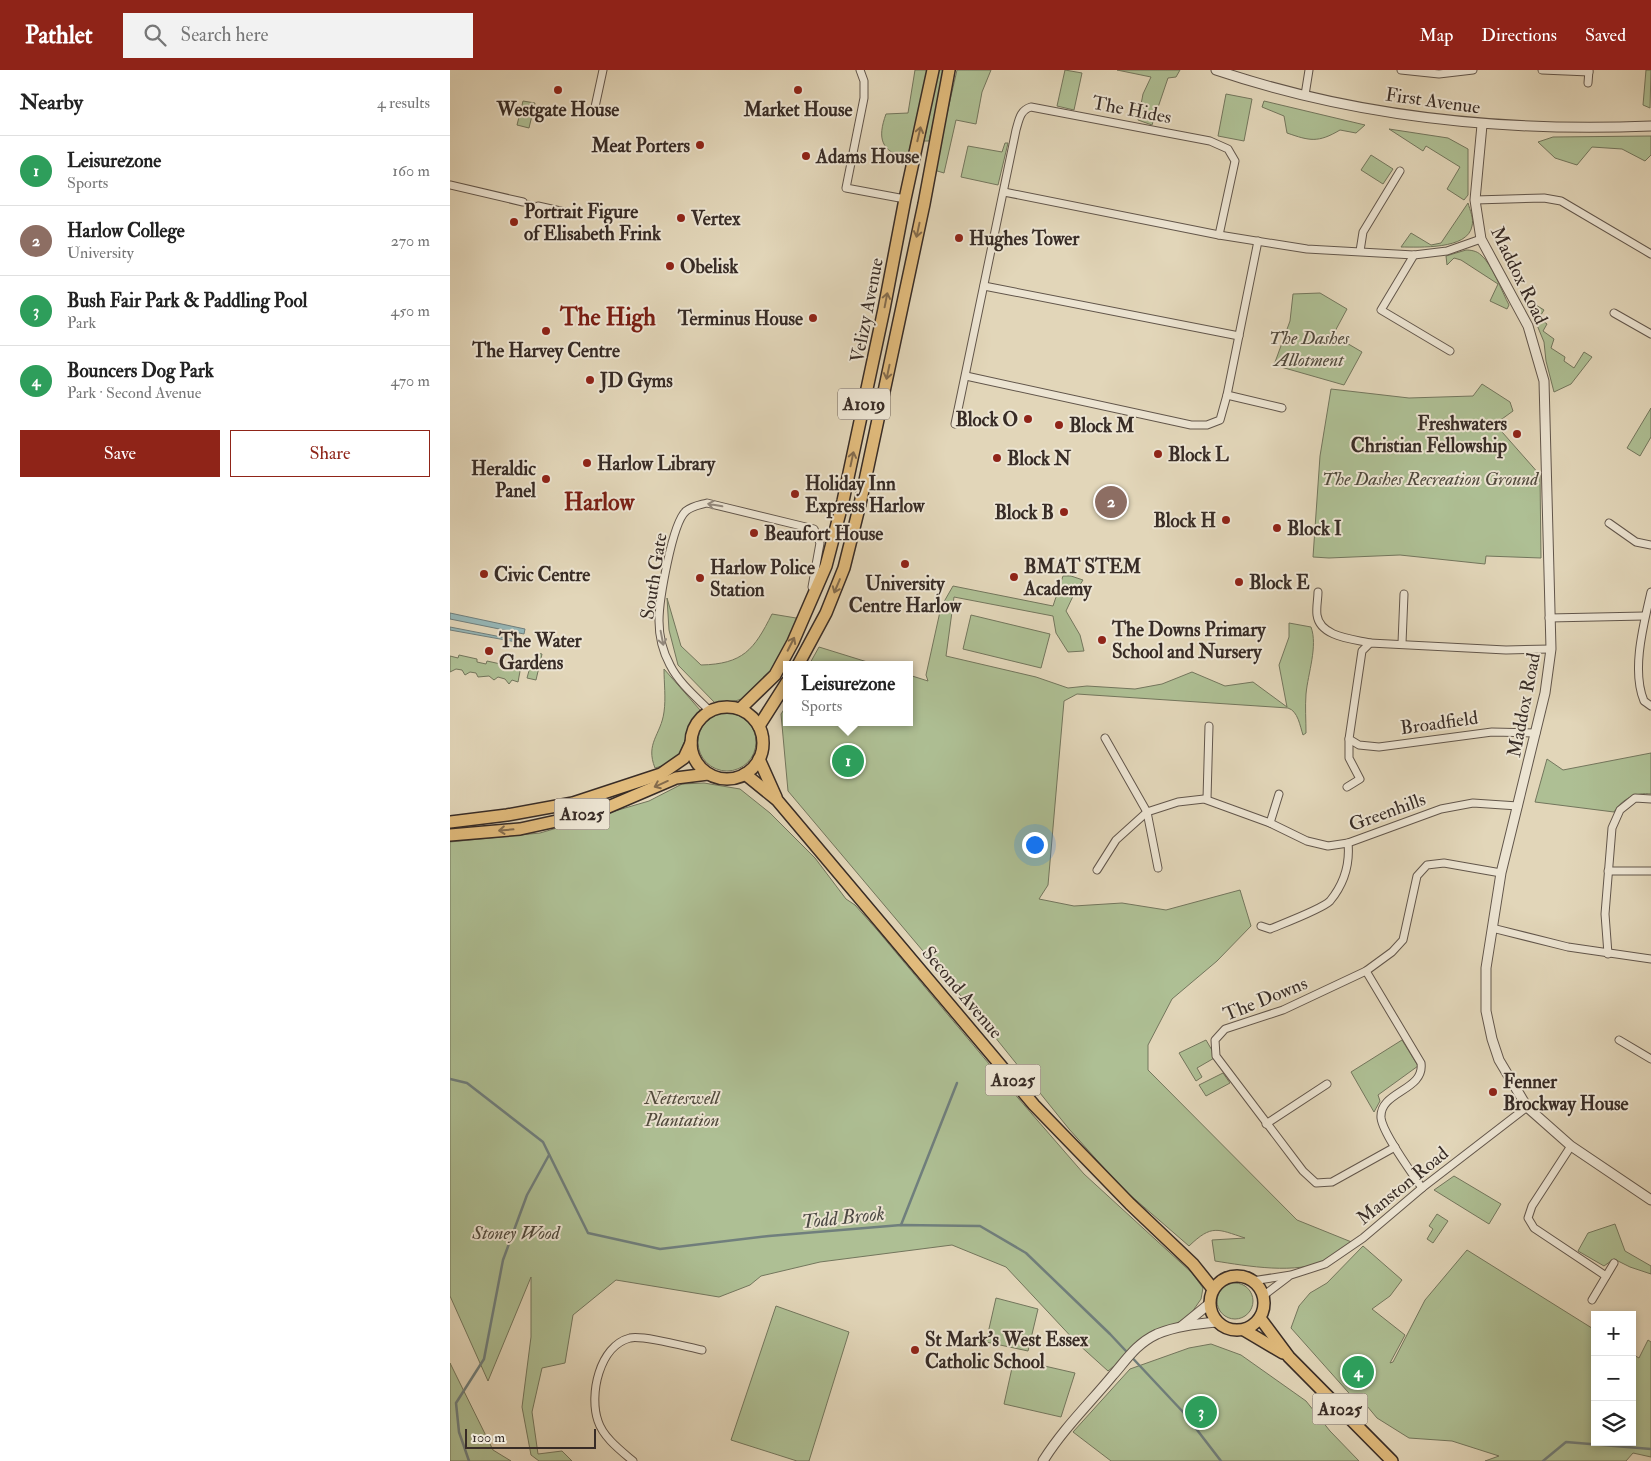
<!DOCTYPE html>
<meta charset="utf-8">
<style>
:root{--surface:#fff;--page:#f2f2f2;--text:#222;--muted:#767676;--line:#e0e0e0;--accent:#8f2418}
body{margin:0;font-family:"IM FELL Double Pica",serif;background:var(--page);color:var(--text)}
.controls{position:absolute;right:15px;bottom:15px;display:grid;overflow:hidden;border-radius:0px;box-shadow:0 2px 8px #0003}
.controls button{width:45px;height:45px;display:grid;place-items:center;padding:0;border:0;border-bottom:1px solid var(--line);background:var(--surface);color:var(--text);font:25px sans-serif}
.scale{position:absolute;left:15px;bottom:12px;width:131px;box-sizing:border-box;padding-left:5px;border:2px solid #382c26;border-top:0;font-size:14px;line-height:18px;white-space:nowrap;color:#382c26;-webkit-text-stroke:4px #ece4d2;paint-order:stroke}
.you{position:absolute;left:584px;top:774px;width:18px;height:18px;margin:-12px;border:4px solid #fff;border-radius:50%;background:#1a73e8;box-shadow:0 0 0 8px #1a73e833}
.badge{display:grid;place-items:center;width:32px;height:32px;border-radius:50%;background:var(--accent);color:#fff;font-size:16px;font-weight:700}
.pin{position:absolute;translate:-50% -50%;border:2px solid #fff;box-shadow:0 1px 5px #0006}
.popup{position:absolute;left:333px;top:591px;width:130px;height:65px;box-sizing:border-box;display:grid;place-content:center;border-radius:0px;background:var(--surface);filter:drop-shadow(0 1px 4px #0005);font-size:16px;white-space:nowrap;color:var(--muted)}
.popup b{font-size:19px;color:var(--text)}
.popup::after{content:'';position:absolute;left:50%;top:100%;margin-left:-10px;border:10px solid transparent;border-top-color:var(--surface)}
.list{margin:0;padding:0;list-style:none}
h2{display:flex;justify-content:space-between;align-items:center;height:65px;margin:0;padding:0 20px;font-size:21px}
h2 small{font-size:16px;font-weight:400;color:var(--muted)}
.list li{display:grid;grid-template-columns:32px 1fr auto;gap:15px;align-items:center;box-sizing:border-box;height:70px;padding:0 20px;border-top:1px solid var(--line)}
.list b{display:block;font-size:19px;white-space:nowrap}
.list p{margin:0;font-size:16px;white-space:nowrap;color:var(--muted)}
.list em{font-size:16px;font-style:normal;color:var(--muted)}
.actions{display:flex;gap:10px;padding:15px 20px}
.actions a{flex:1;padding:11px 0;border:1px solid var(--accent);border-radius:0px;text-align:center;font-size:18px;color:var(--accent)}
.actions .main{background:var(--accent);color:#fff}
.icon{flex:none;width:28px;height:28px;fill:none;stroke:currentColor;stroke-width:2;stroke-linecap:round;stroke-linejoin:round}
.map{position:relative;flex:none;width:1201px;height:1391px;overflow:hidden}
header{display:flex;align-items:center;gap:30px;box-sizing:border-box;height:70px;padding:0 25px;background:var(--accent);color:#fff}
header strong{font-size:24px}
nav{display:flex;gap:28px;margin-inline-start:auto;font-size:18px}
.search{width:350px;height:45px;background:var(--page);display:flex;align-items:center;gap:12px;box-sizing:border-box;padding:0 18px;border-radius:0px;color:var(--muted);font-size:19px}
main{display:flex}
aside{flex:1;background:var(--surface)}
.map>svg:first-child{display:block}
</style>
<header>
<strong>Pathlet</strong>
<div class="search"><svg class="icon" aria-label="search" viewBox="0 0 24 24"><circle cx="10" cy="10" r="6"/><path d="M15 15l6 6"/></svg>Search here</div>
<nav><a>Map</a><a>Directions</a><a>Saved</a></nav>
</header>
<main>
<aside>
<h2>Nearby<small>4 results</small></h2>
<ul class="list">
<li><span class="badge" style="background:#2e9e5b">1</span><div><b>Leisurezone</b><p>Sports</p></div><em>160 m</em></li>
<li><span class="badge" style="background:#8d6e63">2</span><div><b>Harlow College</b><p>University</p></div><em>270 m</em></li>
<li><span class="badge" style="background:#2e9e5b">3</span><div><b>Bush Fair Park &amp; Paddling Pool</b><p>Park</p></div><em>450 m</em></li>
<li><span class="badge" style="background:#2e9e5b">4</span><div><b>Bouncers Dog Park</b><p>Park · Second Avenue</p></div><em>470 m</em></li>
</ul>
<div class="actions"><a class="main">Save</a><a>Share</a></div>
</aside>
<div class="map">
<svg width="1201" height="1391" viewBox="0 0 1201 1391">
<rect width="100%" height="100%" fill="#e2d6b9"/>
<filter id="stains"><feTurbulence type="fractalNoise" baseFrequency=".004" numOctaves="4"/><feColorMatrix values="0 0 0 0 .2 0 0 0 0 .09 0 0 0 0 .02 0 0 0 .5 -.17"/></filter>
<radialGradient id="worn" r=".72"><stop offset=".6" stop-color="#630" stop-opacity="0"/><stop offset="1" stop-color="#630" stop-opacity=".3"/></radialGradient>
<g fill="#aebf94" stroke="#73765d">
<path d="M 465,0 L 479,0 L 457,89 C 431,81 427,69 436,44 L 458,43 Z"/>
<polygon points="488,0 495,0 479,71 474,71"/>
<polygon points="507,0 541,0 532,22 526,54 506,50 494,103 484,100"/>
<polygon points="615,0 632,3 624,40 607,36"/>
<polygon points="667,0 730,0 726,7 718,8 702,55 688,50 693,24 701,7"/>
<polygon points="1196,0 1201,0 1200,38 1193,35"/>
<polygon points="776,24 802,29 794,71 768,66"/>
<polygon points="73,31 85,33 79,58 67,55"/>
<path d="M 814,31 L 915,55 L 906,63 L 890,60 C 868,73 860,71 837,63 L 834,46 L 812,37 Z"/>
<polygon points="939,59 998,68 1018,79 1018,125 1014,130 997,119 1010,97 976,76 973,81"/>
<polygon points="1201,66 1201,85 1195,91 1172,79 1142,77 1127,95 1105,88 1088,72 1103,67"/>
<polygon points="555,73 558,73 548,115 511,107 518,76 552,82"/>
<polygon points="921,85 943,99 933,114 911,100"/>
<path d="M 1018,133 C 1020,140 1024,149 1022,156 C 1018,180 969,177 951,177 L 961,163 L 981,175 L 991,173 Z"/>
<path d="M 1016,180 C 1021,180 1027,181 1031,185 C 1042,194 1052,222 1059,235 L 1057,239 L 1040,231 L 1048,214 L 1011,190 L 1004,188 L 997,195 L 996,186 Z"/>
<polygon points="870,223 897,239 883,265 912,282 894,315 824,295 840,251 843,224"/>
<polygon points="1086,235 1094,240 1089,248 1097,254 1093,261 1104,269 1101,278 1115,287 1114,291 1124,298 1134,282 1142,287 1121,314 1104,322 1096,291 1094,272 1082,243"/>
<polygon points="1032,314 1060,332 1063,341 1045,354 1090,405 1091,488 1036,486 1035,494 950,485 879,488 863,487 870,386 881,319 959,328 1023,326"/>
<polygon points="1201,338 1201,367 1190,386 1177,378"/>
<path d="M 613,506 L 621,506 L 633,510 L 624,524 L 616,541 L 630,565 L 634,581 L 618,582 L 606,563 L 603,546 L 504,527 L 496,586 L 586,607 L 618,618 L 637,616 L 685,619 L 712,614 L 742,602 L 775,616 L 803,612 L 837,637 L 829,595 L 839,567 L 839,553 L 861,557 C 868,576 858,603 856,624 C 855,637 856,650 856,663 L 853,665 C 850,656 848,641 838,638 L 627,624 L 614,631 L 598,815 L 589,829 L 624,836 L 672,833 L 716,840 L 790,820 L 801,856 L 767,891 L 722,929 L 698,975 L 698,1000 L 847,1150 L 904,1173 C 895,1179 887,1186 877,1190 C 847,1205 797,1196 765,1191 L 762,1170 L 795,1168 C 767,1159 762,1154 739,1176 L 672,1118 L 619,1059 L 532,951 L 338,721 L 331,644 L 337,635 L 337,652 L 459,652 L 459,605 L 478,611 L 476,605 L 491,537 L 503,516 L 603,536 Z"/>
<path d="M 217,528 L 231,576 L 251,595 C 293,594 304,580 322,544 L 352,549 C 341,568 313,621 292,629 C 284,632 274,632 266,634 L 228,595 L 219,560 Z"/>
<polygon points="521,545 600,564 591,598 513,579"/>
<polygon points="369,577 427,595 359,595"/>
<polygon points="86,583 92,584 86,610 77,608 80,597 83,597"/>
<polygon points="9,585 27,589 27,592 36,594 37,591 55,595 55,598 64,600 66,595 71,596 68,612 62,610 59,614 55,609 48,607 44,610 39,606 28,607 26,603 20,602 15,605 12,600 6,599 0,602 0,586 8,588"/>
<path d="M 214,599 L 250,640 C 237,657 236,674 225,692 L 205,698 C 195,673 211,665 214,642 C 216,628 214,613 214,599 Z"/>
<circle cx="277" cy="672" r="29"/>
<path d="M 1201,683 L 1201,724 C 1186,722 1172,729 1164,742 L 1085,732 L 1097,689 L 1113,700 Z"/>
<polygon points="254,713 290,719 320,743 365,788 396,829 405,835 428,861 555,1013 634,1104 742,1203 753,1218 751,1229 740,1245 680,1283 658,1301 627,1273 556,1197 502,1175 370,1192 311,1206 300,1215 269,1227 166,1210 123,1245 115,1293 92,1298 82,1342 88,1384 112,1381 122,1391 89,1391 81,1385 72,1337 81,1267 81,1207 38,1311 0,1226 0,772 90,763 199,731 232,714"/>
<polygon points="756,970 766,987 747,998 752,1007 746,1011 729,983"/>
<polygon points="952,970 968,996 928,1025 930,1031 924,1042 901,1002"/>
<polygon points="773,1003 780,1013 756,1026 749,1015"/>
<polygon points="1004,1106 1051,1134 1039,1154 984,1120"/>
<polygon points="987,1144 998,1151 983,1173 977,1169 983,1159 979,1156"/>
<polygon points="1165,1154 1175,1181 1201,1196 1201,1204 1180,1197 1164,1189 1154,1196 1128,1181 1138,1163"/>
<polygon points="913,1176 952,1210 940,1226 922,1239 955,1265 940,1293 943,1292 975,1230 1017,1180 1145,1260 1145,1372 1182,1372 1182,1284 1189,1288 1198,1270 1201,1272 1201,1387 1183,1383 1176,1391 1035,1391 1049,1386 1002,1371 959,1368 927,1348 917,1336 914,1340 841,1258 849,1236 860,1223 877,1213"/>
<circle cx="785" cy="1231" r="18"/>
<polygon points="546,1228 588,1239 578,1281 536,1272"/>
<polygon points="326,1236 399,1262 359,1391 347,1391 281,1370"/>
<polygon points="761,1274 791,1285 856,1331 880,1361 909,1391 661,1391 623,1362 680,1299 739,1278"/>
<polygon points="564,1289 625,1303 611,1347 554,1334"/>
<polygon points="0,1293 43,1380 61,1391 0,1391"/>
</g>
<g fill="#96b7b7" stroke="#707f7d">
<polygon points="0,543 75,559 74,564 0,549"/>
<polygon points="0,557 72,571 72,573 0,560"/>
</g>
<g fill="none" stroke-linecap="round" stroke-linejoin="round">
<g stroke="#707f7d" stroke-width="2.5">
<polyline points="0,1009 17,1013 93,1072 138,1163 210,1179 319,1166 451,1155 530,1156 576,1183 660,1264 734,1343 771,1391"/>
<polyline points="451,1155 507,1013"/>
<polyline points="19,1391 9,1362 6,1333 34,1289 53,1190 77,1125 99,1085"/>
<polyline points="1093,1391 1116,1372 1201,1379"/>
</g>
<polyline stroke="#c0b49c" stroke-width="7" stroke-dasharray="7 3.5" stroke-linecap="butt" points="73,132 88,136"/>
<g stroke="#62564b" stroke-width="9">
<g id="minor">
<polyline points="410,0 414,11 414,28 396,118 455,129"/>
<polyline points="951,0 989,4 1023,0"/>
<polyline points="1092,0 1139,2"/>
<polyline points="1138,13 1139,0"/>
<polyline points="855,25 859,0"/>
<polyline points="145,37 153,0"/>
<polyline points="0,115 73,132"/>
<polyline points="554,122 769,165 857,179 964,185 997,181 1031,169"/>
<polyline points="1025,130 1094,128 1111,131 1201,184"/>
<polyline points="88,136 115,142"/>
<polyline points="910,181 913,162 950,101"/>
<polyline points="964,185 931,240 1000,281"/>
<polyline points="534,216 789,266"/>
<polyline points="1164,243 1201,264"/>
<polyline points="516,306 741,355 757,355 770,350 777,325 808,171"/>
<polyline points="777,325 832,338"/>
<path d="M 505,354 L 566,60 C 569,50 570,40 581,37 L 760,71 L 778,79 L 785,91 L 769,165"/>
<polyline points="1159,453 1186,472 1201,475"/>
<path d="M 868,522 C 868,529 866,538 867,545 C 870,567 903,569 920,573"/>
<path d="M 1201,522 C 1194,553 1181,600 1194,631 L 1201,636"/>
<polyline points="1099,548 1194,546"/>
<polyline points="952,573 954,524"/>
<path d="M 260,641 C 246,627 229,613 220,595 C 213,582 209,565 209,551 C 209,531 222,453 236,441 C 242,436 250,435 257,433 L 364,459 L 370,473 L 362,517"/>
<polyline points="1086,663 1042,662 929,677 909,675 899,669 912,581 920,573 1056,580 1101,579"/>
<polyline points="655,668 697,742 708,798"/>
<polyline points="897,717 910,709 899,688 899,669"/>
<polyline points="757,729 759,656"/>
<polyline points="820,753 829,724"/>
<polyline points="647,800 666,770 697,742 728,732 754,729 820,753 857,771 878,776 898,773 991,739 1023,733 1068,736"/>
<polyline points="1158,801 1201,801"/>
<path d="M 811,856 L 820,859 C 832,854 872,839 880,831 C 894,814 900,794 898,773"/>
<polyline points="1042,858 1118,877 1201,889"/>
<polyline points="1158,884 1155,844 1162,758 1170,740 1185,728 1201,729"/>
<path d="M 916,901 L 971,993 C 975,1021 929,1021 931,1048 C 933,1064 962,1103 972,1118"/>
<polyline points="1169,970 1201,989"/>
<polyline points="816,1054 877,1014"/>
<polyline points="1121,1076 1082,1136 1078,1148 1084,1158 1156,1206"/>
<polyline points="945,1077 882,1112 866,1113 853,1101 766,986 765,970 775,959 833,940 916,901 942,882 953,870 967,806 977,795 994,793 1051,803"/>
<polyline points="802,1211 841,1205 875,1194 913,1168 972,1118 1077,1037"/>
<polyline points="813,1226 838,1207"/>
<polyline points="1142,1230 1164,1193"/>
<path d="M 183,1391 C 170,1380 153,1367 148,1351 C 139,1325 149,1276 180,1268 C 193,1265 237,1277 252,1280"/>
</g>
</g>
<g stroke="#62564b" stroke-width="11">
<g id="tertiary">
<path d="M 766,0 C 905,47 1055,62 1201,56"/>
<polyline points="1032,55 1025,130 1031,169 1078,256 1094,311 1101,579 1095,623 1051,803 1036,898 1036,941 1042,969 1049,990 1077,1037 1121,1076 1201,1130"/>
<polyline points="732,1256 759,1234"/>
<path d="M 593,1391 C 613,1359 639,1334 663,1305 C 677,1289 686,1274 707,1264 C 726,1256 747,1254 767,1252"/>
</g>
</g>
<g stroke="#382c26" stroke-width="14">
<g id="primary">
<polyline points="348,595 376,543 394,498 410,434 474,134 499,0"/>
<circle cx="277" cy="673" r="36"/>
<polyline points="290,639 325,605 343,572 376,496 393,431 434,239 455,129 483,0"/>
<polyline points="309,656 337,612"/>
<polyline points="309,689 326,727"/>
<polyline points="295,704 327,730 584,1035 680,1134 743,1194 763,1219"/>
<polyline points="0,752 57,745 123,733 211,704 234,688 241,673"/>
<polyline points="0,765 70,759 111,750 156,738 226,708 258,704"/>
<circle cx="787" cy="1233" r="27"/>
<polyline points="810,1248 839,1287 942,1391"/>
<polyline points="794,1260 833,1283"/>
</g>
</g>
<use href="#minor" stroke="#ece4d2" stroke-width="7"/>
<use href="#tertiary" stroke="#ece4d2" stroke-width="9"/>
<use href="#primary" stroke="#e1bb7c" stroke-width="11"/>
</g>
<defs><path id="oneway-shaft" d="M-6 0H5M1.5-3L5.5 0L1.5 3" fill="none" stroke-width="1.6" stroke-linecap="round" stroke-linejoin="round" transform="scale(1.25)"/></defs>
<g stroke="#846c4d">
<use href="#oneway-shaft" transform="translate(469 64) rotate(-77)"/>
<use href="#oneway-shaft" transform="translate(468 160) rotate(102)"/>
<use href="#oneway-shaft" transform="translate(436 230) rotate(-79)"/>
<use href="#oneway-shaft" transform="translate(438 302) rotate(102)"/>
<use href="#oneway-shaft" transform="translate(402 389) rotate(-78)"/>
<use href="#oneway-shaft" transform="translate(387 516) rotate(113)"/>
<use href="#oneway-shaft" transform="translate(341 574) rotate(-63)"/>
<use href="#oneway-shaft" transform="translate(211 714) rotate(156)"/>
<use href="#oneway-shaft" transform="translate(56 760) rotate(175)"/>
</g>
<g stroke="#92887c">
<use href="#oneway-shaft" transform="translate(265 435) rotate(-170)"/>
<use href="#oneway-shaft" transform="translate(212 568) rotate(79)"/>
</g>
<g fill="#8f2418" stroke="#ece4d2" stroke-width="2">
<circle cx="108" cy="20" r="5"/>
<circle cx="348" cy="20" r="5"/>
<circle cx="250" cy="75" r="5"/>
<circle cx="356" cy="86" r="5"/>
<circle cx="231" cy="148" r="5"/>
<circle cx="64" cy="152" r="5"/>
<circle cx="509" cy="168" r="5"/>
<circle cx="220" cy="196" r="5"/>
<circle cx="363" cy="248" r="5"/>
<circle cx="96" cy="261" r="5"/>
<circle cx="140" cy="310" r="5"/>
<circle cx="578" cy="349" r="5"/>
<circle cx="609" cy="355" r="5"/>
<circle cx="1067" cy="364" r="5"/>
<circle cx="708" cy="384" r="5"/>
<circle cx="547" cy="388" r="5"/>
<circle cx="137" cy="393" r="5"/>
<circle cx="96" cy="409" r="5"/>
<circle cx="345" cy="424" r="5"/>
<circle cx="614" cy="442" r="5"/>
<circle cx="776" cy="450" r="5"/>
<circle cx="827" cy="458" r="5"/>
<circle cx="304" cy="463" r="5"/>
<circle cx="455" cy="494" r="5"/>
<circle cx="34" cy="504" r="5"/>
<circle cx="564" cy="507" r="5"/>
<circle cx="250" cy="508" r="5"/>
<circle cx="789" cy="512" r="5"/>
<circle cx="652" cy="570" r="5"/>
<circle cx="39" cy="581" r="5"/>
<circle cx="1043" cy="1022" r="5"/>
<circle cx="465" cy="1280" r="5"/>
</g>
<g text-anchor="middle" stroke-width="4" stroke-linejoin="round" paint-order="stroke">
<g fill="#ece4d2" stroke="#6e635a" stroke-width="1">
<rect x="388" y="318.5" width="52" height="31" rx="4"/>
<rect x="104.5" y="728.5" width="55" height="31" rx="4"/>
<rect x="535.5" y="994.5" width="55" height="31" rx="4"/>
<rect x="862.5" y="1323.5" width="55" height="31" rx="4"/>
</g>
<g font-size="18" font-weight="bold" fill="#382c26">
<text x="414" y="340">A1019</text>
<text x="132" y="750">A1025</text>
<text x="563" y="1016">A1025</text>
<text x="890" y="1345">A1025</text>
</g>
<g font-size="19" fill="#382c26" stroke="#ece4d2">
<text transform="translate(983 30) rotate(8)" y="7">First Avenue</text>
<text transform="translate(682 39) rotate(11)" y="7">The Hides</text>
<text transform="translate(1070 205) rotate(64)" y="7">Maddox Road</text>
<text transform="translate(416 240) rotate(-79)" y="7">Velizy Avenue</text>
<text transform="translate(203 506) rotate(-81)" y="7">South Gate</text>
<text transform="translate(1073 635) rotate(-79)" y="7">Maddox Road</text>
<text transform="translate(989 652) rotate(-8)" y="7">Broadfield</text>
<text transform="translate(937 741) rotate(-20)" y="7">Greenhills</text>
<text transform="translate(513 922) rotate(50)" y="7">Second Avenue</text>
<text transform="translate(815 928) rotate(-22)" y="7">The Downs</text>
<text transform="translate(952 1115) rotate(-39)" y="7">Manston Road</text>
</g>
<g font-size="19" font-weight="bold" fill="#382c26" stroke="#ece4d2" text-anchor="start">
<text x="108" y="46" text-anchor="middle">Westgate House</text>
<text x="348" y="46" text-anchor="middle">Market House</text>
<text x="240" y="82" text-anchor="end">Meat Porters</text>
<text x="366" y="93">Adams House</text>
<text x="74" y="148">Portrait Figure<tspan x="74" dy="22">of Elisabeth Frink</tspan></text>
<text x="241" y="155">Vertex</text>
<text x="519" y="175">Hughes Tower</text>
<text x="230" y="203">Obelisk</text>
<text x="353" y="255" text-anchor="end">Terminus House</text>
<text x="96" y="287" text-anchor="middle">The Harvey Centre</text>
<text x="150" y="317">JD Gyms</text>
<text x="568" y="356" text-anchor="end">Block O</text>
<text x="1057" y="360" text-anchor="end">Freshwaters<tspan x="1057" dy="22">Christian Fellowship</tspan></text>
<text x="619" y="362">Block M</text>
<text x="718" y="391">Block L</text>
<text x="557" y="395">Block N</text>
<text x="147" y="400">Harlow Library</text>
<text x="86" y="405" text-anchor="end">Heraldic<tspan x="86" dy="22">Panel</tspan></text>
<text x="355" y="420">Holiday Inn<tspan x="355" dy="22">Express Harlow</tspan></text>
<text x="604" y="449" text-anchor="end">Block B</text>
<text x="766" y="457" text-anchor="end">Block H</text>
<text x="837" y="465">Block I</text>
<text x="314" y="470">Beaufort House</text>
<text x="574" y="503">BMAT STEM<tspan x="574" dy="22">Academy</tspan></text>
<text x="260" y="504">Harlow Police<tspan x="260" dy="22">Station</tspan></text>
<text x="44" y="511">Civic Centre</text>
<text x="799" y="519">Block E</text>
<text x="455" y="520" text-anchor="middle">University<tspan x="455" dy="22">Centre Harlow</tspan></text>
<text x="662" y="566">The Downs Primary<tspan x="662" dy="22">School and Nursery</tspan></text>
<text x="49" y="577">The Water<tspan x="49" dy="22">Gardens</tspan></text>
<text x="1053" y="1018">Fenner<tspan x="1053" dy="22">Brockway House</tspan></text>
<text x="475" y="1276">St Mark's West Essex<tspan x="475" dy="22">Catholic School</tspan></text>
</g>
<g font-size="19" font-style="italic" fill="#50493c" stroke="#ece4d2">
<text x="859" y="274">The Dashes<tspan x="859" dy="22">Allotment</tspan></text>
<text x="980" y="415">The Dashes Recreation Ground</text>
<text x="232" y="1034">Netteswell<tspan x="232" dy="22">Plantation</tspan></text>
<text x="66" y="1169">Stoney Wood</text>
</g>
<g font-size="20" font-style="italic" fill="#4b4843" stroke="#ece4d2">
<text transform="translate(393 1147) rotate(-6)" y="7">Todd Brook</text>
</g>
<g font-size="24" font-weight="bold" fill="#7a1f14" stroke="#ece4d2">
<text x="158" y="255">The High</text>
<text x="149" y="440">Harlow</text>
</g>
</g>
<rect width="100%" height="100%" filter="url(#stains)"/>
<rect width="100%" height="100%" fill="url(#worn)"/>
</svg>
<div class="controls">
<button>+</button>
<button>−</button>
<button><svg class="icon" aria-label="layers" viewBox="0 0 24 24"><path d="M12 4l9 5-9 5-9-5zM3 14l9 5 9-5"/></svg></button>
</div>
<div class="scale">100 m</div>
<div class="you"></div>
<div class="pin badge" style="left:398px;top:691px;background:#2e9e5b">1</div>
<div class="popup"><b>Leisurezone</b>Sports</div>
<div class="pin badge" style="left:661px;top:432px;background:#8d6e63">2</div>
<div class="pin badge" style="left:751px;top:1342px;background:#2e9e5b">3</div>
<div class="pin badge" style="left:908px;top:1302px;background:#2e9e5b">4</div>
</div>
</main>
